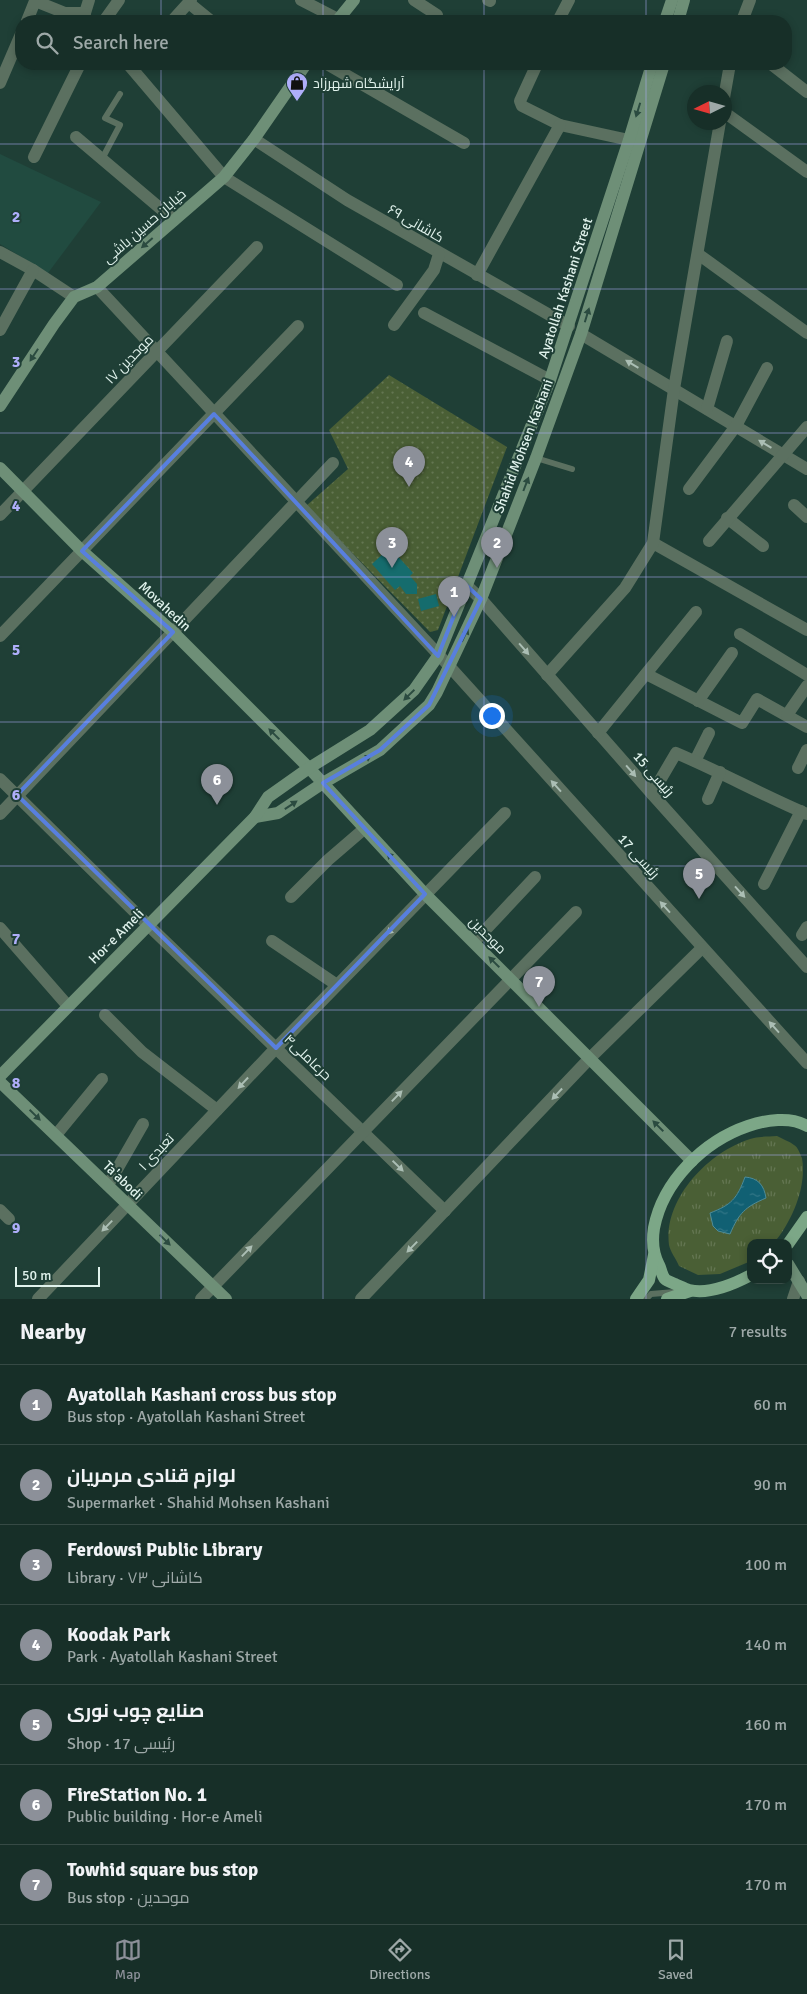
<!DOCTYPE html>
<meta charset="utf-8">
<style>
:root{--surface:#172f28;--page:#243b34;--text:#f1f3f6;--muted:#9ea9a8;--line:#364a45;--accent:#8c9099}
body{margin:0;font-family:Signika,Cairo,sans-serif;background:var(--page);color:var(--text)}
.controls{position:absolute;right:15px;bottom:15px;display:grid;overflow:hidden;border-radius:10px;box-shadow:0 2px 8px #0003}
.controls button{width:45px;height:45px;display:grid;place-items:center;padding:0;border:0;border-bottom:1px solid var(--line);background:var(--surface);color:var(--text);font:25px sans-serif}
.compass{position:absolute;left:687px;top:85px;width:45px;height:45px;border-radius:50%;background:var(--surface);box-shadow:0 2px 8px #0003;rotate:265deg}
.scale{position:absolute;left:15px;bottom:12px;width:85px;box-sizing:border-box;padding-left:5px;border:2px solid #e0f2ec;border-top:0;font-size:14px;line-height:18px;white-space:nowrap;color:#e0f2ec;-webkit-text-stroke:4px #1f3f36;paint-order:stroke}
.you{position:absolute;left:491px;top:715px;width:18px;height:18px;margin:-12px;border:4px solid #fff;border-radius:50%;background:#1a73e8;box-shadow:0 0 0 8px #1a73e833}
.badge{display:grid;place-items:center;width:32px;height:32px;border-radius:50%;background:var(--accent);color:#fff;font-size:16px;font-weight:700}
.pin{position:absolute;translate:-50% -41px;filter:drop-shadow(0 1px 2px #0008)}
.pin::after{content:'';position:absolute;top:26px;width:18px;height:15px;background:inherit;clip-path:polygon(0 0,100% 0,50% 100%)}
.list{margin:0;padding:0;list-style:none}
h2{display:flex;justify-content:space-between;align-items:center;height:65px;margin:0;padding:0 20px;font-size:21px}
h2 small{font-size:16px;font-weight:400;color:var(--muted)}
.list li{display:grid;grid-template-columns:32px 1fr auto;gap:15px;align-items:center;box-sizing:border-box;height:80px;padding:0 20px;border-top:1px solid var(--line)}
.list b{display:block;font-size:19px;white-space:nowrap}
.list p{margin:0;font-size:16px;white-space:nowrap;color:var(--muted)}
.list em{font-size:16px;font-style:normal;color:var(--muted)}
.icon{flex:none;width:28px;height:28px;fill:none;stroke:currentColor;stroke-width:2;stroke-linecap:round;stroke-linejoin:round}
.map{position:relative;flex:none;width:807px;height:1299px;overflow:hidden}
.search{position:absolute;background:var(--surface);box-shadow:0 2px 8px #0003;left:15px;right:15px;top:15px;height:55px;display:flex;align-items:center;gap:12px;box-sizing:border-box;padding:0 18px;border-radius:20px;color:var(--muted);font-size:19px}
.sheet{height:625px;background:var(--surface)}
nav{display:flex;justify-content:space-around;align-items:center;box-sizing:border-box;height:70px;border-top:1px solid var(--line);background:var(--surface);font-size:14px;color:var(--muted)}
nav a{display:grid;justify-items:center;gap:2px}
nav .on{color:var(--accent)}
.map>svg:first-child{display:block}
</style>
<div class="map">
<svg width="807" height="1299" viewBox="0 0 807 1299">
<defs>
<pattern id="grass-tufts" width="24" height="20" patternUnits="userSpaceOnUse" patternTransform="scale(1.25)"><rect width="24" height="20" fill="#4a5f35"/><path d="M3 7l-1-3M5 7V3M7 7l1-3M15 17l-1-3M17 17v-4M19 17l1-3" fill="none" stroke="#647652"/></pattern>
<pattern id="park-dots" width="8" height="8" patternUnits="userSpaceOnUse" patternTransform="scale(1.25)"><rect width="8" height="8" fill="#4a5f35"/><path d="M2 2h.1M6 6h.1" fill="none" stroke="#647652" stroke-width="1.8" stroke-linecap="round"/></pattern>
<pattern id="water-ripples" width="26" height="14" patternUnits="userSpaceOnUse" patternTransform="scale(1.25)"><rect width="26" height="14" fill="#116073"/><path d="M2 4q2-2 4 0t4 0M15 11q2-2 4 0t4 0" fill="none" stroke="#337787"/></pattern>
</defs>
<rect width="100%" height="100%" fill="#1f3f36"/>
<polygon fill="#214b40" points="0,154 101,202 48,273 0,244"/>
<path fill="url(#grass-tufts)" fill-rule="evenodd" d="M 777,1136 C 782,1139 789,1141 794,1145 C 798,1147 800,1154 802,1158 C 807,1187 792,1221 774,1243 L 751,1243 L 751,1261 L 720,1274 L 698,1275 L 679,1266 C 676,1259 670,1251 669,1245 C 663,1198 711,1149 754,1138 C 761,1136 769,1137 777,1136 ZM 745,1177 C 759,1178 762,1185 766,1198 L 749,1205 L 737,1218 L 710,1213 C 731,1205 737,1198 745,1177 Z"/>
<polygon fill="url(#park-dots)" points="389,375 507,447 438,630 430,632 306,506 348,469 329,430"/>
<path fill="url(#water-ripples)" stroke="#4f8c97" d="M 745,1177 C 758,1178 764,1185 766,1198 C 745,1207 739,1213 730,1234 L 718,1231 L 713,1226 L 710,1213 C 731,1205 737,1199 745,1177 Z"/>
<g fill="#156c6d">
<polygon points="386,551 390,556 394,552 413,573 410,576 417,584 417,594 406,594 400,586 395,590 372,564"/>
<polygon points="436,594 439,606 421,611 418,599"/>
</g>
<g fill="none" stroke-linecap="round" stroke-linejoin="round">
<g stroke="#5b7060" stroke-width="6">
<polyline points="102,159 120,125 105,118 120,94"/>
<polyline points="536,458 572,469"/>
<polyline points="646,1299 651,1294 675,1292"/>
</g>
<g stroke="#5b7060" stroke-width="12">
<polyline points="301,0 338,19"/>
<polyline points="414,0 437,15"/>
<polyline points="488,0 490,1"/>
<polyline points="189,3 211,21"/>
<polyline points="85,13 89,0"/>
<polyline points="27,21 35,1 65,13 85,13"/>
<polyline points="104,21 119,0"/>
<polyline points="172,21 191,0"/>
<polyline points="558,21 569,0"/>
<polyline points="742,21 750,0"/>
<polyline points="128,64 224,177 397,285"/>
<polyline points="327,64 464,143"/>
<polyline points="537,64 520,101 522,106 560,125 629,140"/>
<polyline points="771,64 807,92"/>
<polyline points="0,83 21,34"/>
<polyline points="724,98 730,64"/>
<polyline points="724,112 807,172"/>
<polyline points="76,137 174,220"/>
<polyline points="254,139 347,200 569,326"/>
<polyline points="34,157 80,64"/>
<polyline points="0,252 33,270 74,297"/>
<polyline points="698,254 807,333"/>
<polyline points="477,275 560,125"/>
<polyline points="97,287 450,667 807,1063"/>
<polyline points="424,313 550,380"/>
<polyline points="394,325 434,270 439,254"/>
<polyline points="0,330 33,270"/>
<polyline points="581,334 807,469"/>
<polyline points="707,409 727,341"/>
<polyline points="689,489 736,426 767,368"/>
<polyline points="794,505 807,517"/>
<polyline points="0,515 257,247"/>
<polyline points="727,518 763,546"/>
<polyline points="709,541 807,427"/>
<polyline points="653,543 807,630"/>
<polyline points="466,585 481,599 652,794 807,967"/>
<polyline points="740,634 807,675"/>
<polyline points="0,636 298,326"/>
<polyline points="646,674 742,723 757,699 807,727"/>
<polyline points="547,675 625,588 653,543 674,389 720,122"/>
<polyline points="698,701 732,653"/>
<polyline points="787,715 807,686"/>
<polyline points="598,733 696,612"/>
<polyline points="695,761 709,733"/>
<polyline points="798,768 807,750"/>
<polyline points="0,779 148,925 445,1211"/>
<path d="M 652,794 L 676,753 C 721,772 762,795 807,814"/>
<polyline points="708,799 720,772"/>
<polyline points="0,814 333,463"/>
<polyline points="764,884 801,811"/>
<polyline points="291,897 328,860 364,829"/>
<polyline points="0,928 68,1006"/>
<polyline points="802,935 807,927"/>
<polyline points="272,941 337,985"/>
<polyline points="474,942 535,877"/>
<polyline points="105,1015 142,1052 217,1110"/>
<polyline points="56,1135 102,1079"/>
<polyline points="108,1185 143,1124"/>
<polyline points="0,1210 9,1219"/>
<polyline points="38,1299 276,1048 505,813"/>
<polyline points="201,1299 576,912"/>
<polyline points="361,1299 590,1058 702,948"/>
<polyline points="793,1299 799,1281"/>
</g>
<g stroke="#6e8f77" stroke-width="12">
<polyline points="337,21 354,0"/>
<polyline points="665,21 672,0"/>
<polyline points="678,21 684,0"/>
<polyline points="0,406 54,324 74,297 97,287 224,177 254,139 306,64"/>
<polyline points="0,468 82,551 173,632 309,768 425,894 692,1161"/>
<polyline points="255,817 278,813 323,783 380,750 429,705 437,692 481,599 536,458 581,334 664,64"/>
<polyline points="0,1076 255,817 268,797 309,768 370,730 414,690 438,656 550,380 629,140 652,64"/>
<polyline points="0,1082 226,1299"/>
<polyline points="788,1264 807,1295"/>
</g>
<g stroke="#7ca787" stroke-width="12">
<polyline points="788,1244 807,1217"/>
<path d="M 751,1275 C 734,1284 709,1295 689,1290 C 685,1289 680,1286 675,1284 C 673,1283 667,1281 665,1279 C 662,1276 661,1269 659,1265 C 653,1254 652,1241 654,1228 C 663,1181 704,1141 748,1126 C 765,1120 791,1116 807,1126"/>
<polyline points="636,1299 649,1280 654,1255"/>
<polyline points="667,1299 690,1291"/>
</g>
</g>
<defs><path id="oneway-solid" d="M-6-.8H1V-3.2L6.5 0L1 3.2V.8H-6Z" transform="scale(1.25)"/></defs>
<g fill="#2b4b40">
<use href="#oneway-solid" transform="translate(638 110) rotate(107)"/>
<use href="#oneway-solid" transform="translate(147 243) rotate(139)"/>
<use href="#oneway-solid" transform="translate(587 315) rotate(-73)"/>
<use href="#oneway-solid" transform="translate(34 355) rotate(123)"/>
<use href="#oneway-solid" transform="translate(526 484) rotate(-69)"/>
<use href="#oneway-solid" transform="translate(465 635) rotate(-65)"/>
<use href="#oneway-solid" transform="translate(409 695) rotate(136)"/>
<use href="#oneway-solid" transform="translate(274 734) rotate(-135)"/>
<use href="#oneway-solid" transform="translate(365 759) rotate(-30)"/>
<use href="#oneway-solid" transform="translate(291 805) rotate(-34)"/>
<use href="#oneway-solid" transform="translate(392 858) rotate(-134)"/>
<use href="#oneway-solid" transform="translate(494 962) rotate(-135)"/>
<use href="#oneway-solid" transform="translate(35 1115) rotate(44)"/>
<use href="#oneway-solid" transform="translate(658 1126) rotate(-135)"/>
<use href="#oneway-solid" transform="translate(165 1240) rotate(44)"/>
</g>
<g fill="#abbeb4">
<use href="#oneway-solid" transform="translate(632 364) rotate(-149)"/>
<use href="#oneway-solid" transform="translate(765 444) rotate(-149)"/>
<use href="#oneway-solid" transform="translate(524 649) rotate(49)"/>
<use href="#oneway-solid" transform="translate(631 771) rotate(49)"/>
<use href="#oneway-solid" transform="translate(556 786) rotate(-132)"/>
<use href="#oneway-solid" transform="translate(740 892) rotate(48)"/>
<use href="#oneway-solid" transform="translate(665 907) rotate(-132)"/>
<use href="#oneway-solid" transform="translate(392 929) rotate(134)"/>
<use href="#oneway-solid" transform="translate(774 1027) rotate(-132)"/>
<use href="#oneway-solid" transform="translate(243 1083) rotate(133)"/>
<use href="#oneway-solid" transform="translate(557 1094) rotate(133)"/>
<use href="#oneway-solid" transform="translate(397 1096) rotate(-46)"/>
<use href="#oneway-solid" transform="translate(398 1166) rotate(44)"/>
<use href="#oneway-solid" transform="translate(107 1226) rotate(134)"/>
<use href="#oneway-solid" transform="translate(412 1247) rotate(134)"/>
<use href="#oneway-solid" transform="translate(247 1251) rotate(-46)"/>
</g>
<path fill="none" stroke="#587fde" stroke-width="4" stroke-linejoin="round" d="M 214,414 L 438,656 L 466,585 L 481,599 L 429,705 L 380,750 L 323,783 L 425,894 L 276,1048 L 17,795 L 173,632 L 82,551 Z"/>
<path fill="none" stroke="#afaefa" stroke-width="1" stroke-opacity="0.55" d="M 161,0 L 161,21M 323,0 L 323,21M 484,0 L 484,21M 646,0 L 646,21M 161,64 L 161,1299M 323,64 L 323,1299M 484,64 L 484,1299M 646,64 L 646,1299M 0,144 L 807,144M 0,289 L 807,289M 0,433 L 807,433M 0,577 L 807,577M 0,722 L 807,722M 0,866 L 807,866M 0,1010 L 807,1010M 0,1155 L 807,1155"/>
<defs>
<g id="shop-pin" transform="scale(1.125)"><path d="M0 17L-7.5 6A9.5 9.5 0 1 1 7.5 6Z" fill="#afaefa" stroke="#1f3f36"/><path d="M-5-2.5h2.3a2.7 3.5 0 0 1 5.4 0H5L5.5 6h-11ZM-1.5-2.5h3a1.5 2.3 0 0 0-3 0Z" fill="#111"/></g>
</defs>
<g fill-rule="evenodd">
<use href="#shop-pin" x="297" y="83"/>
</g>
<g text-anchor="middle" stroke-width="4" stroke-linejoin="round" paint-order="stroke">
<g font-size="14" fill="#e0f2ec" stroke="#1f3f36" text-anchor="start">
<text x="313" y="88">آرایشگاه شهرزاد</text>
</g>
<g font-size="14" fill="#e0f2ec" stroke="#1f3f36">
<text transform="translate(416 223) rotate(30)" y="5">کاشانی ۶۹</text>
<text transform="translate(144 226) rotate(-41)" y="5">خیابان حسین باشی</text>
<text transform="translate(565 288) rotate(-72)" y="5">Ayatollah Kashani Street</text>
<text transform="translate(129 359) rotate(-46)" y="5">موحدین ۱۷</text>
<text transform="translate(523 446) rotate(-69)" y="5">Shahid Mohsen Kashani</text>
<text transform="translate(165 606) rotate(43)" y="5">Movahedin</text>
<text transform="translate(654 774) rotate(49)" y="5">رئیسی 15</text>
<text transform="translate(639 856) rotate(48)" y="5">رئیسی 17</text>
<text transform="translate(488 935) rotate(45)" y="5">موحدین</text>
<text transform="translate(116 936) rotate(-45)" y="5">Hor-e Ameli</text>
<text transform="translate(308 1057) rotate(44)" y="5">حرعاملی۴</text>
<text transform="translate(156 1152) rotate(-47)" y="5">تعبدی ۱</text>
<text transform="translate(123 1180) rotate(44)" y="5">Ta'abodi</text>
</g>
</g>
<g font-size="16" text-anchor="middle" font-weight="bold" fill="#afaefa" stroke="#1f3f36" stroke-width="4" stroke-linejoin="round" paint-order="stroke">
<text x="16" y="222">2</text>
<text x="16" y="367">3</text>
<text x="16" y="511">4</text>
<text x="16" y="655">5</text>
<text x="16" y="800">6</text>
<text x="16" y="944">7</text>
<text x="16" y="1088">8</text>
<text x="16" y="1233">9</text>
</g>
</svg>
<div class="controls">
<button><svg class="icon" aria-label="locate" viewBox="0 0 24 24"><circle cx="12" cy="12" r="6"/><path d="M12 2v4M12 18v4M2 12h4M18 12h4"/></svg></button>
</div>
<svg class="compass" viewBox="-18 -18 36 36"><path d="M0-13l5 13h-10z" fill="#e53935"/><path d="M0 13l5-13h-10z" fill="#9ea9a8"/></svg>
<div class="scale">50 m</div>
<div class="you"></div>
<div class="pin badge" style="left:454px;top:617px">1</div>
<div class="pin badge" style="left:497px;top:568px">2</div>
<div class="pin badge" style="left:392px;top:568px">3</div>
<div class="pin badge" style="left:409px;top:487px">4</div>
<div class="pin badge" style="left:699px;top:899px">5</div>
<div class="pin badge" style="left:217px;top:805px">6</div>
<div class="pin badge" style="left:539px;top:1007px">7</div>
<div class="search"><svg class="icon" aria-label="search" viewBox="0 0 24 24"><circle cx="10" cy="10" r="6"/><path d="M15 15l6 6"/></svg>Search here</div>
</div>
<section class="sheet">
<h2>Nearby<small>7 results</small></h2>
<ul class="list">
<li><span class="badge">1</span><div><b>Ayatollah Kashani cross bus stop</b><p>Bus stop · Ayatollah Kashani Street</p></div><em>60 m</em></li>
<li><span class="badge">2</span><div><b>لوازم قنادی مرمریان</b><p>Supermarket · Shahid Mohsen Kashani</p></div><em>90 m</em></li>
<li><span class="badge">3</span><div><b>Ferdowsi Public Library</b><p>Library · کاشانی ۷۳</p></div><em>100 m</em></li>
<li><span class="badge">4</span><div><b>Koodak Park</b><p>Park · Ayatollah Kashani Street</p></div><em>140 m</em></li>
<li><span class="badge">5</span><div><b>صنایع چوب نوری</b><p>Shop · رئیسی 17</p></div><em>160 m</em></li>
<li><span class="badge">6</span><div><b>FireStation No. 1</b><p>Public building · Hor-e Ameli</p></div><em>170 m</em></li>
<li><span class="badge">7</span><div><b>Towhid square bus stop</b><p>Bus stop · موحدین</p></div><em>170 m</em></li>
</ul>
</section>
<nav>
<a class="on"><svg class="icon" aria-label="map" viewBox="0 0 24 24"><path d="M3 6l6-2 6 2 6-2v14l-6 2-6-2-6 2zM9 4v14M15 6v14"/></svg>Map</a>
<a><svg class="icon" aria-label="directions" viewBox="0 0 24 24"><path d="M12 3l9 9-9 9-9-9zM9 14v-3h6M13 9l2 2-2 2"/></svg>Directions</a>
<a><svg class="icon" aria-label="saved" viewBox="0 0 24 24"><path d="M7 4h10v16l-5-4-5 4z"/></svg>Saved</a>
</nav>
